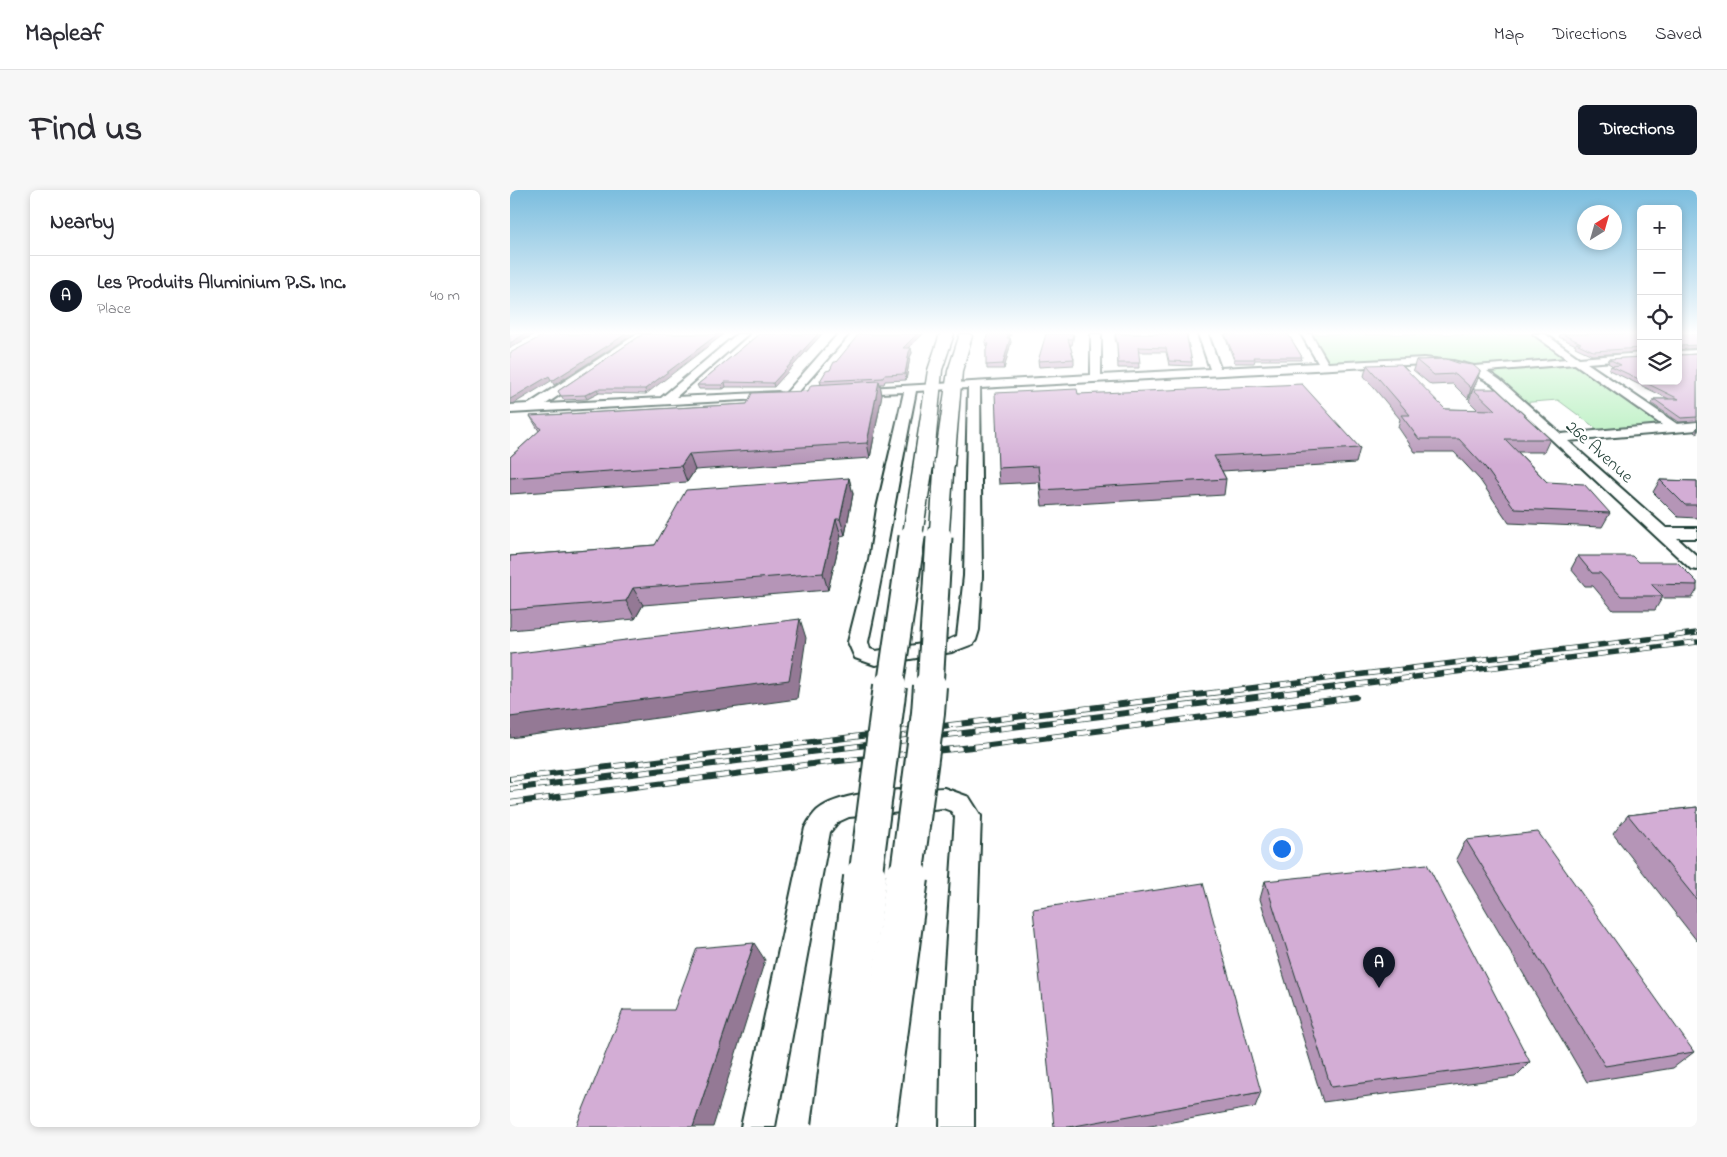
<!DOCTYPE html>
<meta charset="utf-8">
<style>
:root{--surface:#fff;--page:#f7f7f7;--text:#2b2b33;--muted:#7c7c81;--line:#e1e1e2;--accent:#111827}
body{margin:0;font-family:"Indie Flower",sans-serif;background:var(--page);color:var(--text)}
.controls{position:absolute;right:15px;top:15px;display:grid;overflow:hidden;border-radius:8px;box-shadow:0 2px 8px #0003}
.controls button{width:45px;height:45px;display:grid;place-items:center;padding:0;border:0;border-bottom:1px solid var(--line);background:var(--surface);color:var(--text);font:25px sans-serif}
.compass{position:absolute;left:1067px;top:15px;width:45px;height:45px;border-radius:50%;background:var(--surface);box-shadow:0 2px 8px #0003;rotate:37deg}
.you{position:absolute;left:771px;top:658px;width:18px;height:18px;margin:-12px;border:4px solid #fff;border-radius:50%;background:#1a73e8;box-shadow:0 0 0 8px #1a73e833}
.badge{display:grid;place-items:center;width:32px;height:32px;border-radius:50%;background:var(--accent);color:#fff;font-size:16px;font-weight:700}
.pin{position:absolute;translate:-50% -41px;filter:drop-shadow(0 1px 2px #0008)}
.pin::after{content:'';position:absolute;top:26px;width:18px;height:15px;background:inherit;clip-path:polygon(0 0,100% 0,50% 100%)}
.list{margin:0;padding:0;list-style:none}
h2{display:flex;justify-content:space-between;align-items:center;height:65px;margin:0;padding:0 20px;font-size:21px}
h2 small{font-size:16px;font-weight:400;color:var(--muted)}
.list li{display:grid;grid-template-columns:32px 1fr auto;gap:15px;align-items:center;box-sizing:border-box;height:80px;padding:0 20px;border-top:1px solid var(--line)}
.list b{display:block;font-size:19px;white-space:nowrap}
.list p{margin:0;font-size:16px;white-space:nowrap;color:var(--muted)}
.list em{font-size:16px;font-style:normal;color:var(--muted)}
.icon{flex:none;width:28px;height:28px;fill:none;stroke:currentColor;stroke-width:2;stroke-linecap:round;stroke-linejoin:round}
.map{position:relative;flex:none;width:1187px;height:937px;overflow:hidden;border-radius:8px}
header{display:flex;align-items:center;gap:30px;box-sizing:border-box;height:70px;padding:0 25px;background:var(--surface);border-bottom:1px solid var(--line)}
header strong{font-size:24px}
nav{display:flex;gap:28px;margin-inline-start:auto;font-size:18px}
.intro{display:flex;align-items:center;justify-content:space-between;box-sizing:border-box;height:120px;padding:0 30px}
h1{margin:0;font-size:35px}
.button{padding:12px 22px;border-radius:8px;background:var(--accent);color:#fff;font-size:18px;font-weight:700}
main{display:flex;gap:30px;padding:0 30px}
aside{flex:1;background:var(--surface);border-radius:8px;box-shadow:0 2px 8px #0003}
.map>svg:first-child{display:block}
</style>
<header>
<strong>Mapleaf</strong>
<nav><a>Map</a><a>Directions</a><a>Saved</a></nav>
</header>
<div class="intro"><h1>Find us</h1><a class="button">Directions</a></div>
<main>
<aside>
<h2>Nearby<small></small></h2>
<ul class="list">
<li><span class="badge">A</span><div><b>Les Produits Aluminium P.S. Inc.</b><p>Place</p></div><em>40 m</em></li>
</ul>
</aside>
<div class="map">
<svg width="1187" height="937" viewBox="0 0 1187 937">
<rect width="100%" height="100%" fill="#fff"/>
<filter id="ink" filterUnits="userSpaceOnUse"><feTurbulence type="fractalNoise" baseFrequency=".02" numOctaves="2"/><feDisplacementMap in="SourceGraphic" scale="10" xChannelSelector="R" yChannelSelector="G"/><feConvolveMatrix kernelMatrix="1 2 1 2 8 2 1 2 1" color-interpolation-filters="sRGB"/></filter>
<g filter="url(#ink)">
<polygon fill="#adedb6" stroke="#669575" points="796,144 1028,144 1164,238 1095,245 1048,210 1009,213 986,192 932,172 815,176"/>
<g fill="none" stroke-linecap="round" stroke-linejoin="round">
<g stroke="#1f3d34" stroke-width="4">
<g id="street">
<polygon points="127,144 139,144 36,214 151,208 227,144 238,144 166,207 268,202 274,205 268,208 0,223 0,215 19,214"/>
<polygon points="328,144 339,144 285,206 277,206 275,204 277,202"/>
<path d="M 581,144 L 591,144 L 591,185 L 700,179 L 688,144 L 698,144 L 710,178 L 808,173 L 791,144 L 801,144 L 818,173 L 914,168 L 943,171 L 964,176 L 1057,169 L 1023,144 L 1035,144 L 1069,168 L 1131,163 L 1131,169 L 1077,173 L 1167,234 L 1187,232 L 1187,240 L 1058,251 L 1156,338 L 1187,338 L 1187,348 L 1167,348 L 1187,366 L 1187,380 L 1181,379 L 982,194 C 961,180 939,176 914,174 L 470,198 L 472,386 L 469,440 L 466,450 L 463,454 L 442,462 L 365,475 L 345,468 L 338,452 L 359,370 L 367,318 L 394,202 L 344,204 L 340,203 L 338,201 L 340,199 L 581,185 ZM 1065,174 L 1152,235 L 1051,244 L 990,190 L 977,181 ZM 458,198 L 454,386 L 447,446 L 438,450 L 366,461 L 360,459 L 358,452 C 376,369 389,285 406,201 Z"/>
<polygon points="1118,144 1130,144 1131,152"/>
<polygon points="1187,160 1187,166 1168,167 1168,161"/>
<path d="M 434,598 L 459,607 L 471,626 L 464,821 L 464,937 L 430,937 L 432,821 L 445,627 L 441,621 L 433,618 L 339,627 L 328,632 L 320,642 L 265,937 L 231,937 L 295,638 C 299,630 305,621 312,617 C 341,599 400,600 434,598 Z"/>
</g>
</g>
<g stroke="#1f3d34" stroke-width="3">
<g id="secondary">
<polygon points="430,144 444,144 432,180 423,278 420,282 413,284 406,282 403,278 418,180"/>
<polygon points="450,144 460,144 462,146 452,181 444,276 441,280 434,282 427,280 424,276 438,181"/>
</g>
</g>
<use href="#street" fill="#fff" fill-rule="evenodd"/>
<use href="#secondary" fill="#fff" fill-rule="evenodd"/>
<g stroke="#1f3d34" stroke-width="5.5">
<g id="rail-far1">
<polyline points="749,497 1187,443"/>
<polyline points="825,497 1187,452"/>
</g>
</g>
<g stroke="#1f3d34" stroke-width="6">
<g id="rail">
<polyline points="0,589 759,496"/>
<polyline points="0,599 835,496"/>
<polyline points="0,613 310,573 472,556 846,507"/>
</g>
</g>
<use href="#rail-far1" stroke="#fff" stroke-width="4" stroke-dasharray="11" stroke-linecap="butt"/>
<use href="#rail" stroke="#fff" stroke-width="4.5" stroke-dasharray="13" stroke-linecap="butt"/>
<g stroke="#1f3d34" stroke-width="22" stroke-linecap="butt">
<g id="secondary-bridge-far3">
<polyline points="402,348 413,278"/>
<polyline points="429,348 434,276"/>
</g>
</g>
<g stroke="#1f3d34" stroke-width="29" stroke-linecap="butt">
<g id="secondary-bridge-far2">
<polyline points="380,497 402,347"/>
<polyline points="420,497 429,347"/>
</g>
</g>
<g stroke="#1f3d34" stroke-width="36" stroke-linecap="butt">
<g id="secondary-bridge-far1">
<polyline points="355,689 380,496"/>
<polyline points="396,689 418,523 420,496"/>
</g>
</g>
<g stroke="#1f3d34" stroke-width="46" stroke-linecap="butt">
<g id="secondary-bridge">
<polyline points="323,937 355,688"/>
<polyline points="364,937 397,688"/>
</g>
</g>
<use href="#secondary-bridge-far3" stroke="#fff" stroke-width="19"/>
<use href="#secondary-bridge-far2" stroke="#fff" stroke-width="25"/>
<use href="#secondary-bridge-far1" stroke="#fff" stroke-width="32"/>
<use href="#secondary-bridge" stroke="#fff" stroke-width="42"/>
</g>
<g fill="#b595b7" stroke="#1f3d34">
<polygon points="133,144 136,204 89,203 77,209 54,210 48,201"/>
<polygon points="249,144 264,197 216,197 213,199 189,199 187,195"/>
<polygon points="413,144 399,158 401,158 402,163 400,167 396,190 375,191 374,194 370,194 372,205 360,268 185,280 177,292 0,304 0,267 29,241 20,226 237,214 298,201 311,194 310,191 320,180 326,172"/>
<polygon points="478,144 501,144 499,148 500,148 501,152 494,179 477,179 476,160 477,157 476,156 475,152"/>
<polygon points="564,144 562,155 560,155 564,169 564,175 529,177 528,171"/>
<polygon points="605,144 678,144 678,146 677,146 682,172 682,176 659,175 656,162 628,162 629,178 608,178 607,156 605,149"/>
<polygon points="714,144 778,144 792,167 791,170 745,170 744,173 725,173"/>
<polygon points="1050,144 1123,144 1131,149 1131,162 1082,165 1065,157 1066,155 1049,147"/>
<polygon points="1187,164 1187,231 1169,232 1142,214 1144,209 1159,209 1099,180 1101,176 1103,176 1098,173 1099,169 1131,167 1131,191 1168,191 1170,165"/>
<polygon points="906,170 948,173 967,191 958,209 943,194 921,195 903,180"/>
<polygon points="857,175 935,219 968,220 959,211 963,199 1040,249 1034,262 1008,262 1037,292 1100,323 1092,337 999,333 970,290 944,262 905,262 888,237 890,229 854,186"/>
<polygon points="568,204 850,258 846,273 712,281 716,289 714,305 532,316 529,292 489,294 488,278"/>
<polygon points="1187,238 1187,244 1184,242"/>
<polygon points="339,288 343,304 335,345 331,346 318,400 133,415 125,429 0,440 0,366 145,355"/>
<polygon points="1150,290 1187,291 1187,328 1168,327 1143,302"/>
<polygon points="1068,366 1187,392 1187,400 1182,408 1152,408 1145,420 1103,420 1083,396 1075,396 1061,379"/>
<polygon points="1187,617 1187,751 1103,644 1118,625"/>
<polygon points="956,650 1184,862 1163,878 1077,892 946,669"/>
<polygon points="755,691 1020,872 1005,887 813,912 750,709"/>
<polygon points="751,902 745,917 635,937 544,937"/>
</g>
<g fill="#947995" stroke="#1f3d34">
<polygon points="15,144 25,144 0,158 0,153"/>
<polygon points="116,144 124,144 44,195 42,191"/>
<polygon points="208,144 214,144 136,204 135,199"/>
<polygon points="308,144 312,144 264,197 263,193"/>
<polygon points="407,144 413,144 394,163 393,158"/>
<polygon points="500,148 501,152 494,179 493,174"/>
<polygon points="1187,155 1187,158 1168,160 1169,156"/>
<polygon points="401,158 402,163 400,167 396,190 395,184 399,162"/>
<polygon points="970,181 967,191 958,209 961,198"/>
<polygon points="39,186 41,191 5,213 0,214 0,209"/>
<polygon points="369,191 372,205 360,268 357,253"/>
<polygon points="215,192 216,197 213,199 212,195"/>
<polygon points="87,199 89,203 77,209 75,205"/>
<polygon points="179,264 185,280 177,292 171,276"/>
<polygon points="339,288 343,304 335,345 330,329"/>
<polygon points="326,329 331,346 318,400 313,383"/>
<polygon points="123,398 133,415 125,429 116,411"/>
<polygon points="290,429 296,448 287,509 0,548 0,527"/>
<polygon points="244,753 255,770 203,937 183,937"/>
</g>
<g fill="#d3add5" stroke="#1f3d34">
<polygon points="0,144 15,144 0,153"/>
<polygon points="36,144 116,144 42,191 39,186 2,208 0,209 0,163"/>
<polygon points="133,144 208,144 135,199 87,199 75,205 51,206 48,201"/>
<polygon points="249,144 308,144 263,193 215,192 212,195 187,195"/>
<polygon points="349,144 407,144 393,158 401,158 399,162 395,184 374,185 373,188 310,191 316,181 320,180 324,172 326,172"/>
<polygon points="478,144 499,144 497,148 500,148 493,174 476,175 476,160 479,154 475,152"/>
<polygon points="536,144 563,144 562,149 558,149 564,169 528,171"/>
<polygon points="605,144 676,144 682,172 659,171 656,158 628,157 630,173 608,173 607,152"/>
<polygon points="715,144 778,144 792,167 744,167 745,169 725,169"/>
<polygon points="1052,144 1123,144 1131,149 1131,158 1083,161 1066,153 1071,153"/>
<polygon points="1168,144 1187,144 1187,155 1169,156 1168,160"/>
<polygon points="1168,163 1170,165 1187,164 1187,227 1171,228 1144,209 1169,209 1132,191 1168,191"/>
<polygon points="1131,167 1131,190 1101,176 1111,175 1099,169"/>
<polygon points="936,169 948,173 963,175 970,181 961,198 946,184 924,185 906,170"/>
<polygon points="891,174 935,219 985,220 963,199 986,199 1040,249 995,249 1037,292 1074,294 1100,323 1005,319 975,277 949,249 909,249 891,225 900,225 857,175"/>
<polygon points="369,191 357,253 179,264 171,276 0,288 0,267 31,239 20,226 237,214 242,203 298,201 301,195"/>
<polygon points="792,194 850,258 704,266 716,289 531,300 528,276 488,278 485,203 567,199 568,204"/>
<polygon points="339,288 330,329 326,329 313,383 123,398 116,411 0,420 0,366 145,355 176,300"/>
<polygon points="1150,290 1187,291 1187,315 1175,315"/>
<polygon points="1068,366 1122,366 1128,372 1167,372 1187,392 1187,395 1141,394 1153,406 1111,406 1090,383 1082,383"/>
<polygon points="290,429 279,490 0,527 0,464"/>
<polygon points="1187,617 1187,710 1118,625"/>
<polygon points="1028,642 1184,862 1095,876 956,650"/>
<polygon points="917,674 1020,872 821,897 755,691"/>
<polygon points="693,693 751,902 559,937 544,937 523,719"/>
<polygon points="244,753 183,937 66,937 113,820 164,820 187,758"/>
</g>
</g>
<linearGradient id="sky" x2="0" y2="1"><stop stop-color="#7bbdde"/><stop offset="0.52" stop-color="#fff"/><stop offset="1" stop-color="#fff" stop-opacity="0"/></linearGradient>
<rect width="1187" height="275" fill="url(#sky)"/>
<g text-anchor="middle" stroke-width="4" stroke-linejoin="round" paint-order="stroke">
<g font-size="18" fill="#1f3d34" stroke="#fff">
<text transform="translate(1090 261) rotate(42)" y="6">26e Avenue</text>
</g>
</g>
</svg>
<div class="controls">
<button>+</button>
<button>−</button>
<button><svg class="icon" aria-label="locate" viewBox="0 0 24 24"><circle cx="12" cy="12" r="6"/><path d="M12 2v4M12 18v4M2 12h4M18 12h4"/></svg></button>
<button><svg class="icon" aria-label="layers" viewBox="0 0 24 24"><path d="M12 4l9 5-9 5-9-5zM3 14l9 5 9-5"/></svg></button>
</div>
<svg class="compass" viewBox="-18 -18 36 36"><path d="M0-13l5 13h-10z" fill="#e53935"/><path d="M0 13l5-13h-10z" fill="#7c7c81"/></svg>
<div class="you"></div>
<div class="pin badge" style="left:869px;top:798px">A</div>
</div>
</main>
